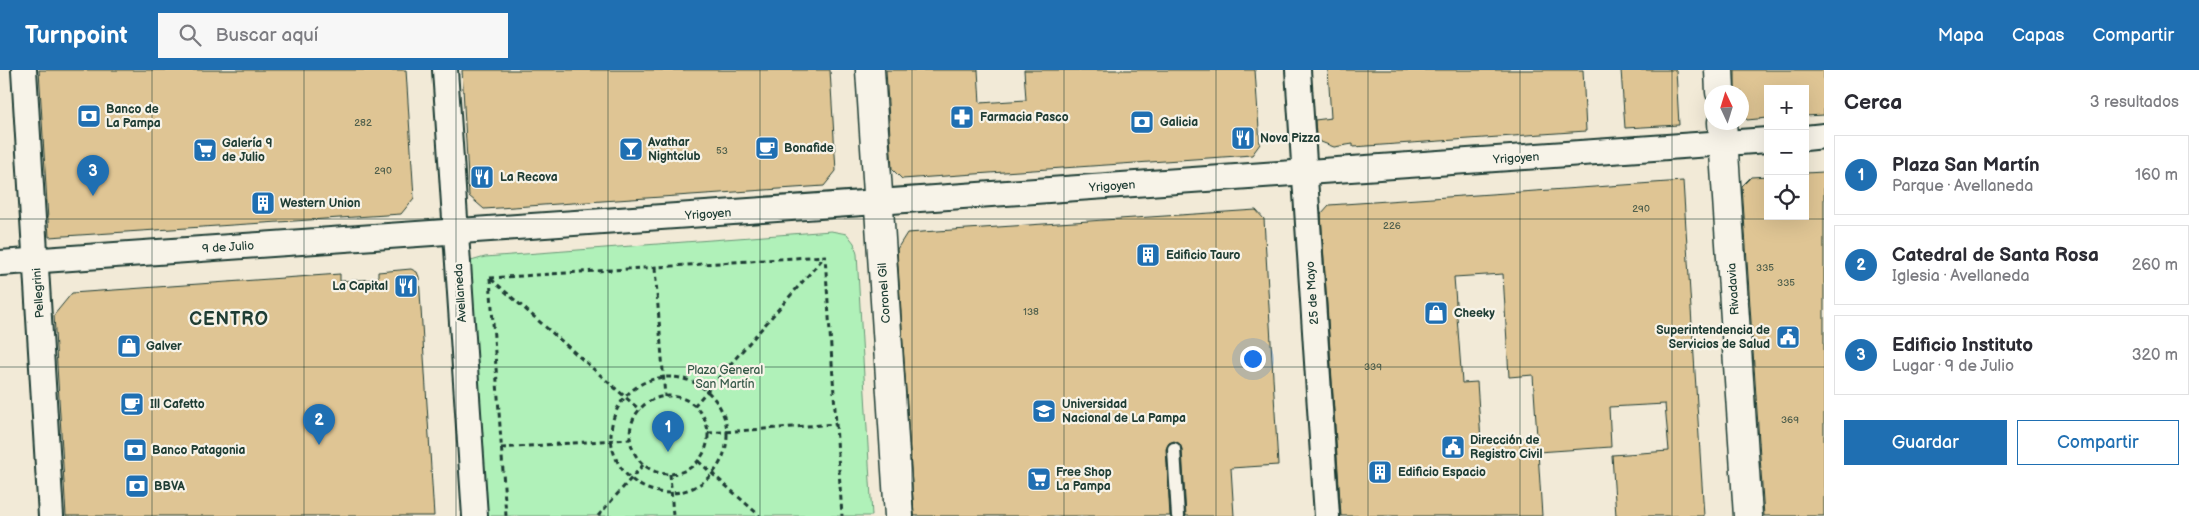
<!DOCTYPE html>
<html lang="es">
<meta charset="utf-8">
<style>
:root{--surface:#fff;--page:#f7f7f7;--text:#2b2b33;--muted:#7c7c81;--line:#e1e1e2;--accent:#1f6fb2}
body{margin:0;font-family:"Balsamiq Sans",sans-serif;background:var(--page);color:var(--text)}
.controls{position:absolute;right:15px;top:15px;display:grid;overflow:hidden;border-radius:0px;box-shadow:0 5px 20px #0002}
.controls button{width:45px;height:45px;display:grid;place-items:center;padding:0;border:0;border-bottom:1px solid var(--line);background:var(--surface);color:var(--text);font:25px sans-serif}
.compass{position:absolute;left:1704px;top:15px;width:45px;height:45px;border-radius:50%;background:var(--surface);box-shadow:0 5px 20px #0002;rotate:356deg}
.you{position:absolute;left:1252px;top:288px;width:18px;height:18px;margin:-12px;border:4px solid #fff;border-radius:50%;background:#1a73e8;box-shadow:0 0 0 8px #1a73e833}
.badge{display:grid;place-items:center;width:32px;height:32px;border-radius:50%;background:var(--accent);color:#fff;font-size:16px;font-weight:700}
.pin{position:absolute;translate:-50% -41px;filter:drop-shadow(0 1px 2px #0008)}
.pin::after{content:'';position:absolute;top:26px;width:18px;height:15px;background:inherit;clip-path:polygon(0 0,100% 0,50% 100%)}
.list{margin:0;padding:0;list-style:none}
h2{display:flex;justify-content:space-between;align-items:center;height:65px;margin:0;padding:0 20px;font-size:21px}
h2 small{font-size:16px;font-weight:400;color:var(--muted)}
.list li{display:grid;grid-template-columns:32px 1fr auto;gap:15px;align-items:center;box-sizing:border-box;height:80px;margin:0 10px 10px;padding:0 10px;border:1px solid var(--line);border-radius:0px}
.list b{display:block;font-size:19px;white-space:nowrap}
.list p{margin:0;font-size:16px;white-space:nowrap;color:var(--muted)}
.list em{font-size:16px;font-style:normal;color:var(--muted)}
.actions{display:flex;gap:10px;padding:15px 20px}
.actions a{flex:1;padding:11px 0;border:1px solid var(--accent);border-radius:0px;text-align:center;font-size:18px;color:var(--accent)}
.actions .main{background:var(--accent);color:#fff}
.icon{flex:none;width:28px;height:28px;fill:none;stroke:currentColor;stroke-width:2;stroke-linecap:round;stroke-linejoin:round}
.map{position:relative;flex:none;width:1824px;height:446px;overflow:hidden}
header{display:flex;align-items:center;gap:30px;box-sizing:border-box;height:70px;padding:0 25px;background:var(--accent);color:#fff}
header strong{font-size:24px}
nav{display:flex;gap:28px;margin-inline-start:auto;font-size:18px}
.search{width:350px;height:45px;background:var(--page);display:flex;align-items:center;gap:12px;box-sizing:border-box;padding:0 18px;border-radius:0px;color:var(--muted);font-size:19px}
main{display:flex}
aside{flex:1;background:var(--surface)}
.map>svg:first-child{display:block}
</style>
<header>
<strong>Turnpoint</strong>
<div class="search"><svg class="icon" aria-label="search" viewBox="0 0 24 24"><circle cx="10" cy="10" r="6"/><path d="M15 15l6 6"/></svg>Buscar aquí</div>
<nav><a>Mapa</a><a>Capas</a><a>Compartir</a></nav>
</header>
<main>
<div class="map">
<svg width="1824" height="446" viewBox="0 0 1824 446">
<rect width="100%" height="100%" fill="#f2ead7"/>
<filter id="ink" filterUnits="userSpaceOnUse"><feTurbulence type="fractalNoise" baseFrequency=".02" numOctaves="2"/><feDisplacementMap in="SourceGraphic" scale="10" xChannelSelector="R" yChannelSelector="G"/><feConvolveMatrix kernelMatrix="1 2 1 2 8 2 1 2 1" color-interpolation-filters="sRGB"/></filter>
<g filter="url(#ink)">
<polygon fill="#b0f1b9" stroke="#689776" points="831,161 847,164 854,173 857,184 872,446 482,446 468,196 471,191 485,187"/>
<g fill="#dfc594" stroke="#1f3d34" fill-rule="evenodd">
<polygon points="39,0 406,0 414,128 401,144 49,167"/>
<polygon points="462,0 830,0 836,101 824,116 484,139 469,126"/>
<polygon points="886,0 978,0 980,33 1026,30 1024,0 1255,0 1260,74 1252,85 902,109 892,99"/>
<polygon points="1328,0 1583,0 1586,61 1353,77 1353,74 1334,77 1321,72 1316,65 1315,50 1331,48"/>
<polygon points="1621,0 1676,0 1679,55 1625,58"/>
<polygon points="1735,0 1824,0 1824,45 1805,46 1805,19 1768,19 1768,48 1747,50 1742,43 1742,22 1735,22"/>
<polygon points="1824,102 1824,446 1764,446 1742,116 1751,107 1768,106 1768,146 1805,146 1805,103"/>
<path d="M 1683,111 L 1704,446 L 1616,446 L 1612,385 L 1669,381 L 1665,334 L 1609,337 L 1611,377 L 1538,382 L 1542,446 L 1341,446 L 1321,144 L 1329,135 ZM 1503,204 L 1509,307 L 1533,305 L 1537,367 L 1481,371 L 1477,312 L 1462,313 L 1454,207 Z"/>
<polygon points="1256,140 1264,149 1278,395 1231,398 1234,446 1186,446 1182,379 1180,374 1174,371 1169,373 1166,379 1170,446 914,446 897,179 907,163"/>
<polygon points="411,199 417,202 419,207 434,446 66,446 54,245 72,223 340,204 340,211 378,209 378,202"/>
</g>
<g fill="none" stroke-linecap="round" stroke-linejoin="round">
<g stroke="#1f3d34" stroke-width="16">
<polyline id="service" points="1174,379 1178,446"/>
</g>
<g stroke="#1f3d34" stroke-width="28">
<g id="minor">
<polyline points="24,0 51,446"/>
<polyline points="445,0 475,446"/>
<polyline points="1298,0 1327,446"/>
<polyline points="1805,68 1824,66"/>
<polyline points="0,193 1768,70"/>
</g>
</g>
<g stroke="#1f3d34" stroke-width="31">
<polyline id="tertiary" points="870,0 899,446"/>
</g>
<g stroke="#1f3d34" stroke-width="31">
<g id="secondary">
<polyline points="1719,0 1720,22"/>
<polyline points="1722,52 1748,446"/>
</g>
</g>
<g stroke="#1f3d34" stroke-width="3" stroke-dasharray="5 4" stroke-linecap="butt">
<polyline points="655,198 665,327"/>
<polyline points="490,208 825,186 842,446"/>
<polyline points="490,208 506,446"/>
<polyline points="491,209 640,340"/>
<circle cx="669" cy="365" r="58"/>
<circle cx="669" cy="365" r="39"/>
<polyline points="694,336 825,186"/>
<polyline points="708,363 836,354"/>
<polyline points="501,378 630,369"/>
<polyline points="698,391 760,446"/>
<polyline points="670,404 673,446"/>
<polyline points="598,446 643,395"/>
</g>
<use href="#service" stroke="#f7f3e8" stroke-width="12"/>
<use href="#minor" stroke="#f7f3e8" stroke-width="24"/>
<use href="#tertiary" stroke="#f7f3e8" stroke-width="28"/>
<use href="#secondary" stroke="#f7f3e8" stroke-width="28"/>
</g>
</g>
<path fill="none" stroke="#1f3d34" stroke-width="1" stroke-opacity="0.55" d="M 152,0 L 152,446M 304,0 L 304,446M 456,0 L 456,446M 608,0 L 608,446M 760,0 L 760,446M 912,0 L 912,446M 1064,0 L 1064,446M 1216,0 L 1216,446M 1368,0 L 1368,446M 1520,0 L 1520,446M 1672,0 L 1672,446M 0,149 L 1824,149M 0,297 L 1824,297"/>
<defs>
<g id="bank-square" transform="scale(1.25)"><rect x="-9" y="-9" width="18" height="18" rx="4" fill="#1f6fb2" stroke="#f7f3e8"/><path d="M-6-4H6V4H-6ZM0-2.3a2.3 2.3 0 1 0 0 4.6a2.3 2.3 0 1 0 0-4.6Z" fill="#fff"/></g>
<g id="pharmacy-square" transform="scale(1.25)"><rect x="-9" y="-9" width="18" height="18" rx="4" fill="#1f6fb2" stroke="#f7f3e8"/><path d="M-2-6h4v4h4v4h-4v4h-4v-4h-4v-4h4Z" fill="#fff"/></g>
<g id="restaurant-square" transform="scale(1.25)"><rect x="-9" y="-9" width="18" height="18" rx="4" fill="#1f6fb2" stroke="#f7f3e8"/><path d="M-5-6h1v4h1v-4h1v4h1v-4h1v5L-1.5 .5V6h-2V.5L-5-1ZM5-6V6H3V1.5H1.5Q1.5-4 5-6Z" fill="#fff"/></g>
<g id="cafe-square" transform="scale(1.25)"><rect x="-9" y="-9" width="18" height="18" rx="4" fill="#1f6fb2" stroke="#f7f3e8"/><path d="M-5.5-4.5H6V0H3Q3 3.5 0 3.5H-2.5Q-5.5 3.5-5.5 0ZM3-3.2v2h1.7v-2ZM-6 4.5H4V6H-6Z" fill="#fff"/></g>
<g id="bar-square" transform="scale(1.25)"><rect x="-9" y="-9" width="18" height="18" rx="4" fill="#1f6fb2" stroke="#f7f3e8"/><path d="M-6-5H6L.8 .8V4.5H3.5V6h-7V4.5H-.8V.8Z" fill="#fff"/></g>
<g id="supermarket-square" transform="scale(1.25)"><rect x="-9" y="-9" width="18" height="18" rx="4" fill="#1f6fb2" stroke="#f7f3e8"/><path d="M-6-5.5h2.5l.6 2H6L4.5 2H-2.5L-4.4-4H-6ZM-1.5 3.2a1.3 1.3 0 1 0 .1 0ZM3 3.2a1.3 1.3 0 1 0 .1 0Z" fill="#fff"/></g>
<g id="building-square" transform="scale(1.25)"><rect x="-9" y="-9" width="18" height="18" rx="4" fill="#1f6fb2" stroke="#f7f3e8"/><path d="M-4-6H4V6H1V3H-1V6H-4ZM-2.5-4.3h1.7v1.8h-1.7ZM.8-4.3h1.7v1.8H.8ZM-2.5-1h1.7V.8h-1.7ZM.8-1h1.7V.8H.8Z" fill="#fff"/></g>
<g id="shop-square" transform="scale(1.25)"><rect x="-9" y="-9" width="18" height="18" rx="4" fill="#1f6fb2" stroke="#f7f3e8"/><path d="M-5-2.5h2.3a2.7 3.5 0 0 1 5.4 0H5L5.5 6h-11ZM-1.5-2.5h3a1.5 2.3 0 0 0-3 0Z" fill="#fff"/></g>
<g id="civic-square" transform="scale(1.25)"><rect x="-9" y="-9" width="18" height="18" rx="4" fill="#1f6fb2" stroke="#f7f3e8"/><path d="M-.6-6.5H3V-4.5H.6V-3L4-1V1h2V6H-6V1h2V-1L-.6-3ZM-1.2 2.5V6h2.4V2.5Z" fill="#fff"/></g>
<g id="university-square" transform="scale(1.25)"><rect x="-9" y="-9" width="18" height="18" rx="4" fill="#1f6fb2" stroke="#f7f3e8"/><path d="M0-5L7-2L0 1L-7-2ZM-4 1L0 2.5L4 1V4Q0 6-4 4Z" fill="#fff"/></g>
</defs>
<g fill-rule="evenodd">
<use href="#bank-square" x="89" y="46"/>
<use href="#pharmacy-square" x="962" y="47"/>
<use href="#bank-square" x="1142" y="52"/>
<use href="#restaurant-square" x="1243" y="68"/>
<use href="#cafe-square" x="767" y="78"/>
<use href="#bar-square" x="631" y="79"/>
<use href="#supermarket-square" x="205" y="80"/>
<use href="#restaurant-square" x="482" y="107"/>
<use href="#building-square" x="263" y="133"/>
<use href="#building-square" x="1148" y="185"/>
<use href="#restaurant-square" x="406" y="216"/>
<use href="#shop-square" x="1436" y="243"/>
<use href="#civic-square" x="1788" y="267"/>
<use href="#shop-square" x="129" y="276"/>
<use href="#cafe-square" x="132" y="334"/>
<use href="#university-square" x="1044" y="341"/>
<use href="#civic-square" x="1453" y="377"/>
<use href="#bank-square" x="135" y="380"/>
<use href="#building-square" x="1380" y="402"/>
<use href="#supermarket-square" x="1039" y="409"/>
<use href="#bank-square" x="137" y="416"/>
</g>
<g text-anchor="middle" stroke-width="4.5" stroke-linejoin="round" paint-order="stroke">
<g font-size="10" fill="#4f5f4c">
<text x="363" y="56">282</text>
<text x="722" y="84">53</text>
<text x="383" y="104">290</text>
<text x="1641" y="142">290</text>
<text x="1392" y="159">226</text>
<text x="1765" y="201">335</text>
<text x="1786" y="216">335</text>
<text x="1031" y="245">138</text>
<text x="1373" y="300">339</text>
<text x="1790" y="353">369</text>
</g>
<g font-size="12" font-weight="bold" fill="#1f3d34" stroke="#f7f3e8" text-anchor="start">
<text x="106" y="43">Banco de<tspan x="106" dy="14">La Pampa</tspan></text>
<text x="980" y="51">Farmacia Pasco</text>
<text x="1160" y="56">Galicia</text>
<text x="1260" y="72">Nova Pizza</text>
<text x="648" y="76">Avathar<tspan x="648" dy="14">Nightclub</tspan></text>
<text x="222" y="77">Galería 9<tspan x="222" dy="14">de Julio</tspan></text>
<text x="784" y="82">Bonafide</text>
<text x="500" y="111">La Recova</text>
<text x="280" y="137">Western Union</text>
<text x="1166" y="189">Edificio Tauro</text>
<text x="388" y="220" text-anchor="end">La Capital</text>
<text x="1454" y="247">Cheeky</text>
<text x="1770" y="264" text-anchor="end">Superintendencia de<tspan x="1770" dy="14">Servicios de Salud</tspan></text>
<text x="146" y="280">Galver</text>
<text x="150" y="338">Ill Cafetto</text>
<text x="1062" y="338">Universidad<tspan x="1062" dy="14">Nacional de La Pampa</tspan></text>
<text x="1470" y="374">Dirección de<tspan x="1470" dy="14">Registro Civil</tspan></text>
<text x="152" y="384">Banco Patagonia</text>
<text x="1056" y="406">Free Shop<tspan x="1056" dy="14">La Pampa</tspan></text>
<text x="1398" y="406">Edificio Espacio</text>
<text x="154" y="420">BBVA</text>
</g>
<g font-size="12" fill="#1f3d34" stroke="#f7f3e8">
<text transform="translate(1516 88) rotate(-4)" y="4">Yrigoyen</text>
<text transform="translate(1112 116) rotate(-4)" y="4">Yrigoyen</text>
<text transform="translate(708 144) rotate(-4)" y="4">Yrigoyen</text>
<text transform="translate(228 177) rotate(-4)" y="4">9 de Julio</text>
<text transform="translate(1733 219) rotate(-94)" y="4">Rivadavia</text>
<text transform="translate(38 223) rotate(-94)" y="4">Pellegrini</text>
<text transform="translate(460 223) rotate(-94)" y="4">Avellaneda</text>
<text transform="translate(884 223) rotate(-94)" y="4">Coronel Gil</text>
<text transform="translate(1312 223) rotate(-94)" y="4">25 de Mayo</text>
</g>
<g font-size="12" fill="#355848" stroke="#f7f3e8">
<text x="725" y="304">Plaza General<tspan x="725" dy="14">San Martín</tspan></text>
</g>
<g font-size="18" font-weight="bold" letter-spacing="1" fill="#1f3d34" stroke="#f7f3e8">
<text x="229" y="255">CENTRO</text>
</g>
</g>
</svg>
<div class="controls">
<button>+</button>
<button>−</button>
<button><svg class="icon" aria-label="locate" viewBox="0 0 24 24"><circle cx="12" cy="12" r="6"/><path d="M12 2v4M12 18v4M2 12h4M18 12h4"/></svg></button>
</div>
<svg class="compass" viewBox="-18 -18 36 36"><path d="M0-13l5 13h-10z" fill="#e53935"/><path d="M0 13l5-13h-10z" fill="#7c7c81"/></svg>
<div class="you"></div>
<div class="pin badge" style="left:668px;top:382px">1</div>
<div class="pin badge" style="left:319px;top:375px">2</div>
<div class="pin badge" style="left:93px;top:126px">3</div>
</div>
<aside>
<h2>Cerca<small>3 resultados</small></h2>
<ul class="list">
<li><span class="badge">1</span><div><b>Plaza San Martín</b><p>Parque · Avellaneda</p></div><em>160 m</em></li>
<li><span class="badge">2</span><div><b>Catedral de Santa Rosa</b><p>Iglesia · Avellaneda</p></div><em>260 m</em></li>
<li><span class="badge">3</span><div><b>Edificio Instituto</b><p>Lugar · 9 de Julio</p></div><em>320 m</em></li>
</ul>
<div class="actions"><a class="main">Guardar</a><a>Compartir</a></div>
</aside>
</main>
